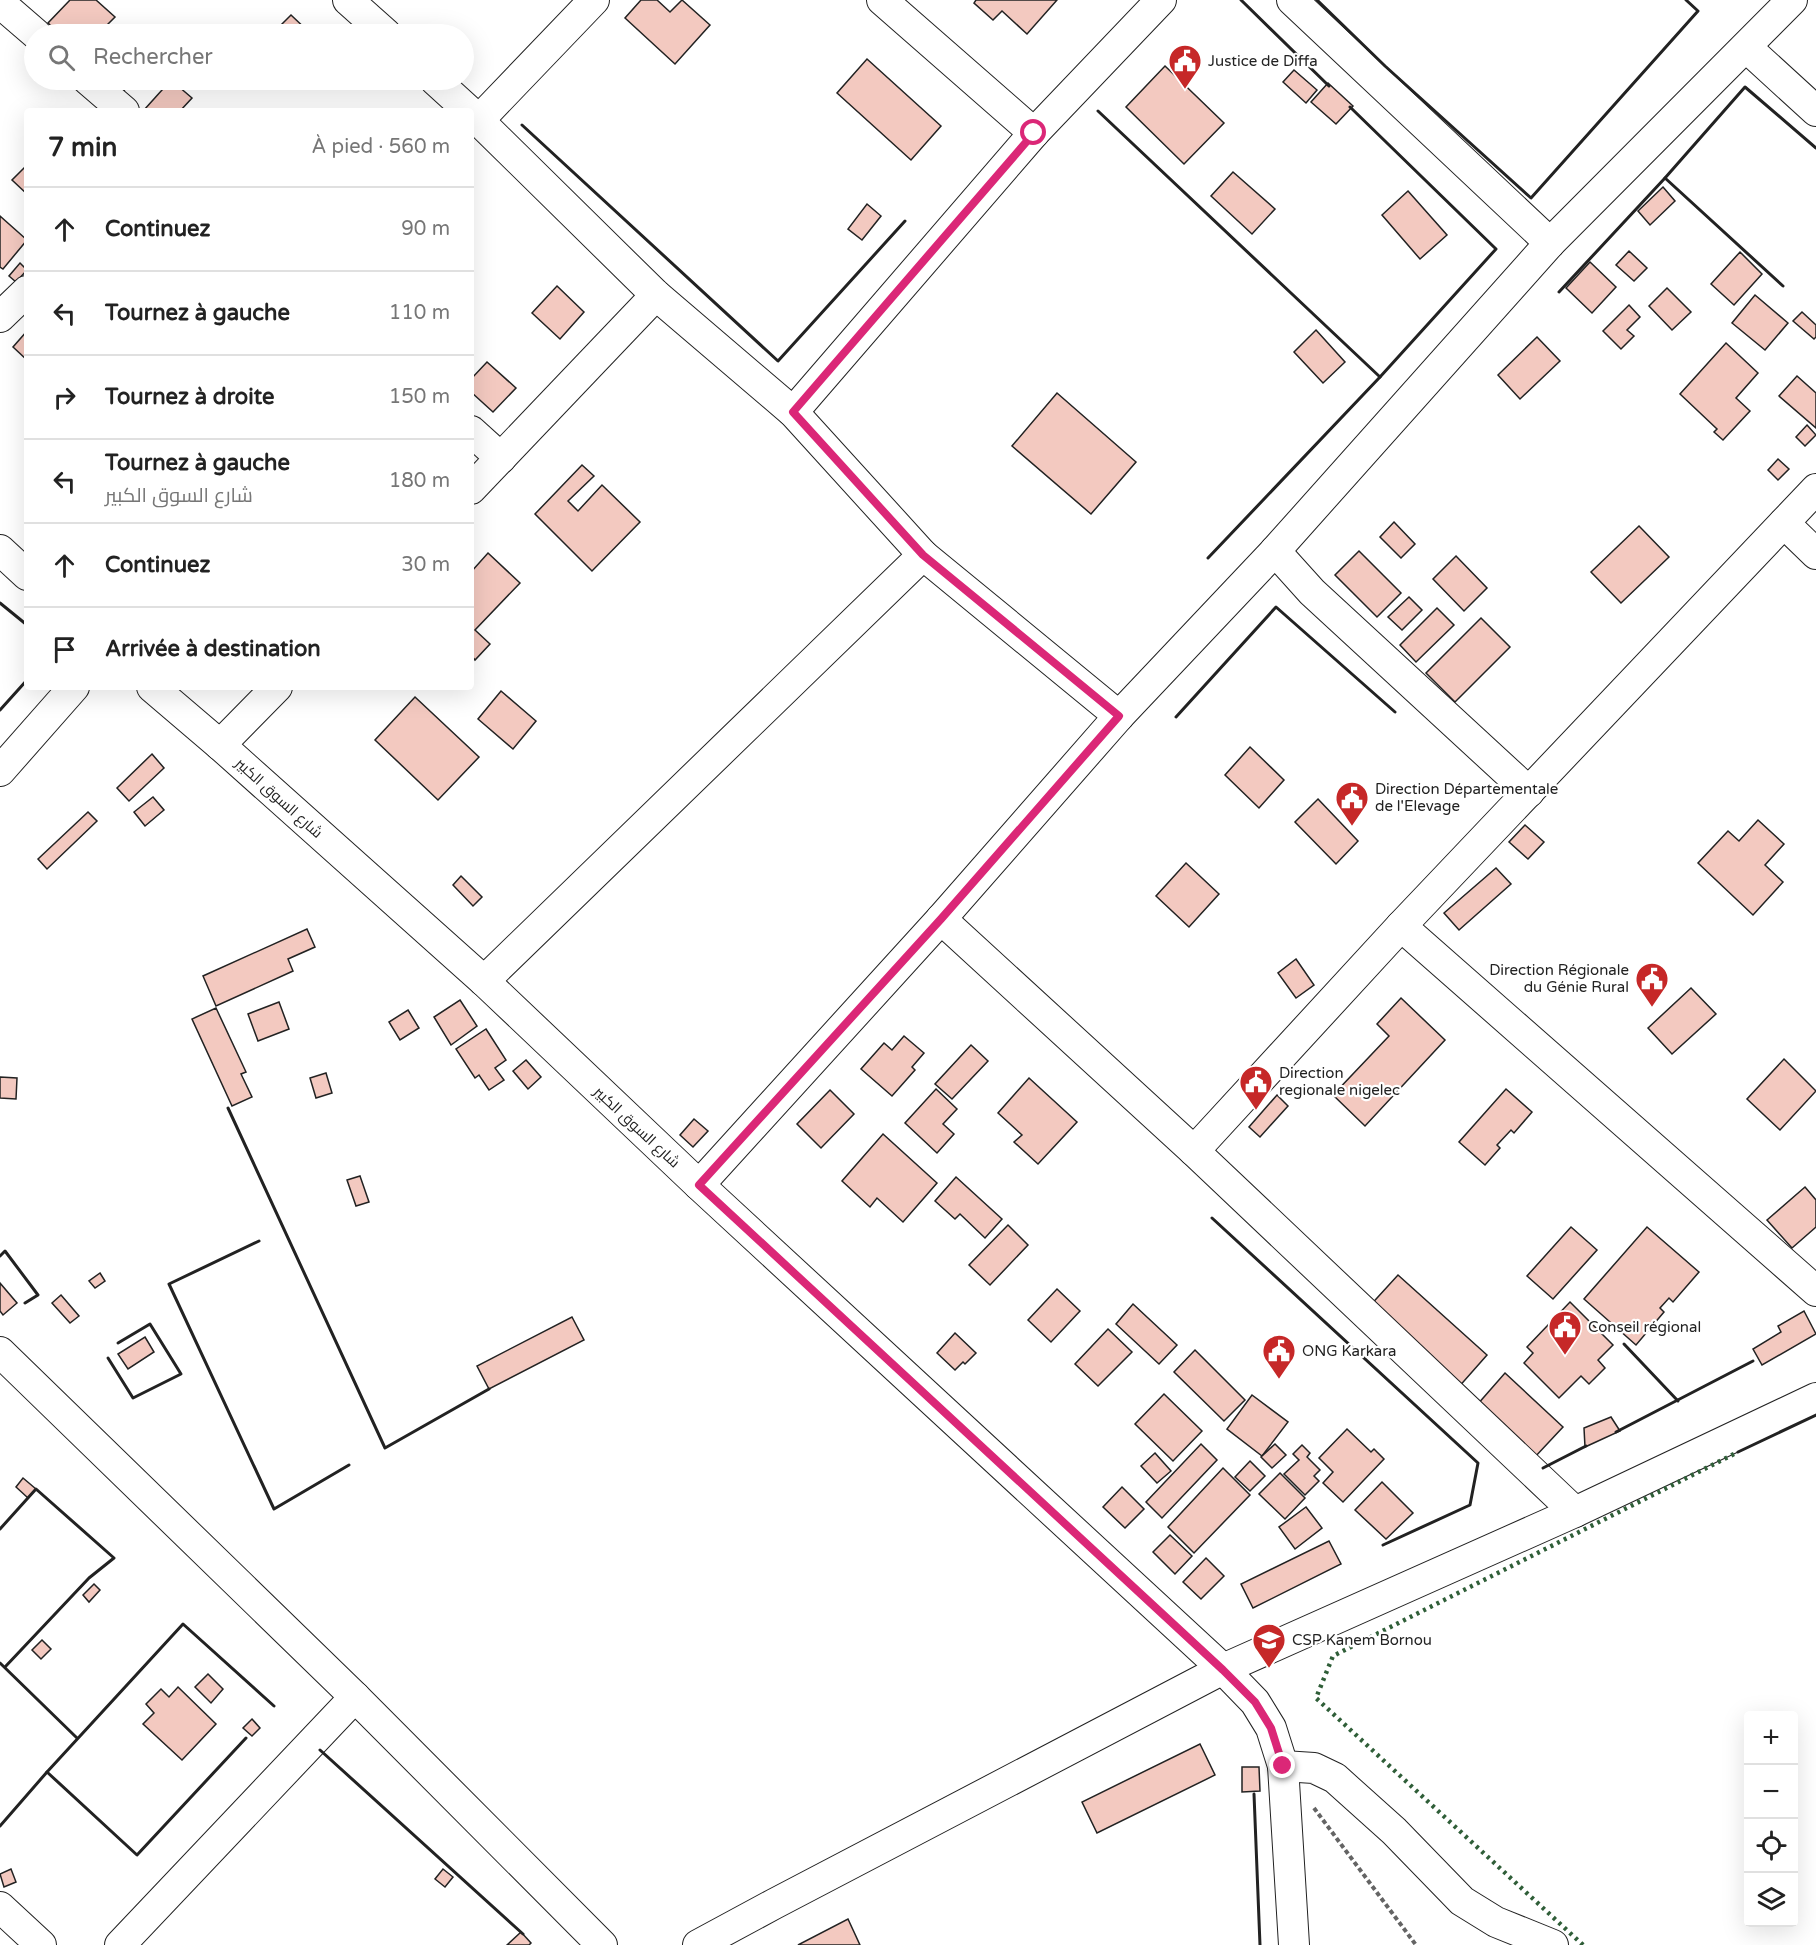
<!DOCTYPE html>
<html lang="fr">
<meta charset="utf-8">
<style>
:root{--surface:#fff;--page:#f2f2f2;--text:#222;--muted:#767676;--line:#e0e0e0}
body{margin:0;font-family:"Varela Round",Cairo,sans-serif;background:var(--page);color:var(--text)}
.controls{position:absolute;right:18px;bottom:18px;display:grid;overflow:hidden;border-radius:6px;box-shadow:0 6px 24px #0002}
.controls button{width:54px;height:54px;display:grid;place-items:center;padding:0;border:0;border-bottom:2px solid var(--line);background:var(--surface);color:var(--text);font:30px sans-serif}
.stop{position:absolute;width:18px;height:18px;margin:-14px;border:4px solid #db2777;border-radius:50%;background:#fff}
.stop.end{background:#db2777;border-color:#fff;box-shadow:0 2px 6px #0008}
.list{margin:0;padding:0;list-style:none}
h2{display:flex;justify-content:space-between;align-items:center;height:78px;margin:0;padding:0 24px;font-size:26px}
h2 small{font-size:20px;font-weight:400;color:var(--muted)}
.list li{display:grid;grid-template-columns:39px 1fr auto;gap:18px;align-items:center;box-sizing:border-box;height:84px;padding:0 24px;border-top:2px solid var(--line)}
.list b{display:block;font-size:22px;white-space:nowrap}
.list p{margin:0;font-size:20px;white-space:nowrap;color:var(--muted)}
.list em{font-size:20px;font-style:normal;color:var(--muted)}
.icon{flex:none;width:33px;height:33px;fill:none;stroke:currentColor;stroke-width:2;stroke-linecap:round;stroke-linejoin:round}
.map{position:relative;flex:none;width:1816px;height:1945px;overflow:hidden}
.search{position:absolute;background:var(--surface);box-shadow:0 6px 24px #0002;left:24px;top:24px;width:450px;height:66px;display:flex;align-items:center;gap:15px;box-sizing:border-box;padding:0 21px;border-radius:33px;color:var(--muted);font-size:22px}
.panel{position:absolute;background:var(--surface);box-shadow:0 6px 24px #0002;left:24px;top:108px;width:450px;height:582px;border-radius:6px}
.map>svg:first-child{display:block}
</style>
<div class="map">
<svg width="1816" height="1945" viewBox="0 0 1816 1945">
<rect width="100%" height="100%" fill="#fff"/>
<g fill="#f3c9c0" stroke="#222" stroke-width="1.5">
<polygon points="70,0 96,0 115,17 98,34 60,34 48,23"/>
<polygon points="641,0 657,0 670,12 682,0 710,25 675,64 625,18"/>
<polygon points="976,0 1057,0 1027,34 1002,11 993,20 974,3"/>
<polygon points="291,15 311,34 272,34"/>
<polygon points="867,59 941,126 911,160 837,93"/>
<polygon points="1165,66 1224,123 1184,164 1126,107"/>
<polygon points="1294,70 1317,90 1306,103 1283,82"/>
<polygon points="93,80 131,80 133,81 114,101"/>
<polygon points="171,80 192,98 180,111 145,111 144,110"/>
<polygon points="1328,83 1353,106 1336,124 1311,102"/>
<polygon points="27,165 27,194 12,180"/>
<polygon points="1233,172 1275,209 1252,234 1211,196"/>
<polygon points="1663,187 1675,201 1650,225 1638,211"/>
<polygon points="1408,191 1447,235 1420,259 1382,215"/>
<polygon points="867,204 881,216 862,240 848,229"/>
<polygon points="0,216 27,240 3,269 0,267"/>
<polygon points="1629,251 1647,268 1634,281 1616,265"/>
<polygon points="1740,252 1762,274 1734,305 1711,284"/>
<polygon points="1590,262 1616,287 1592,313 1566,288"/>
<polygon points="20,263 27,270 16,282 9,276"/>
<polygon points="557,286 584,312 560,339 532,313"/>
<polygon points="1667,288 1691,312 1672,330 1649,306"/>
<polygon points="1755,295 1788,323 1765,350 1732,323"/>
<polygon points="1629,305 1640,317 1627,330 1634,336 1621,349 1603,331"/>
<polygon points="1802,312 1816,325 1816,337 1814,339 1793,321"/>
<polygon points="1316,330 1345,362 1323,383 1294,352"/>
<polygon points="27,331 27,360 13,347"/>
<polygon points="1537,337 1560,361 1520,399 1498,375"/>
<polygon points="1726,343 1758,373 1736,398 1750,411 1723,440 1714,432 1717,429 1680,394"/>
<polygon points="487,362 516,388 493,412 471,392 471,379"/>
<polygon points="1797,376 1816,393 1816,428 1779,396"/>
<polygon points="1057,393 1136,462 1091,514 1012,446"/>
<polygon points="1807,425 1816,435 1805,446 1796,437"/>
<polygon points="1778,459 1789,469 1778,480 1768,470"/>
<polygon points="582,465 594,476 568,501 578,511 602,485 640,522 592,571 535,514"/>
<polygon points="1394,522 1415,544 1401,558 1380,537"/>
<polygon points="1639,526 1669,557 1621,603 1591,572"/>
<polygon points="1359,551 1401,593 1377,617 1335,575"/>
<polygon points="488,553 520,583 475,630 490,644 475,660 471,655 471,572"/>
<polygon points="1456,556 1487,588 1464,611 1433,579"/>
<polygon points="1409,597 1422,610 1402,630 1388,617"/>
<polygon points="1437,608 1454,625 1416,662 1400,645"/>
<polygon points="1481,618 1510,647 1455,702 1426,673"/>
<polygon points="501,691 536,721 513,749 478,719"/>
<polygon points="415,697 479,757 438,800 375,740"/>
<polygon points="1250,747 1284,780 1259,808 1225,775"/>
<polygon points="152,754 164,768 129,801 117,788"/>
<polygon points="153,797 164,810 145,826 134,812"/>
<polygon points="1318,799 1358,841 1336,864 1295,822"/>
<polygon points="88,812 97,821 47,869 38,859"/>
<polygon points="1758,820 1784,844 1765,865 1783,882 1753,915 1698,863 1728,831 1739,841"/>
<polygon points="1525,825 1544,842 1528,859 1509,842"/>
<polygon points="1186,863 1219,894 1189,927 1156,896"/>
<polygon points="1496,868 1511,884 1459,930 1444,913"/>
<polygon points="461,876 482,897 473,906 453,885"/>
<polygon points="307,929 315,947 288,959 293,971 216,1006 203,976"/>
<polygon points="1296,959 1314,985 1296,998 1278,973"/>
<polygon points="1691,988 1716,1014 1672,1054 1648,1028"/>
<polygon points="1401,998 1445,1040 1365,1126 1333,1095 1389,1036 1377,1024"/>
<polygon points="460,1000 477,1026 451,1045 434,1017"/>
<polygon points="279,1002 289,1029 258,1041 248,1014"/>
<polygon points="216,1008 246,1072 241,1074 252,1097 232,1106 192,1019"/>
<polygon points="408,1010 419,1028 400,1040 389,1022"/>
<polygon points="486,1029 506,1060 495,1068 504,1080 489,1090 479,1075 475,1078 456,1049"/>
<polygon points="904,1036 924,1053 912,1067 915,1070 892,1096 861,1069 884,1043 892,1050"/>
<polygon points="971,1045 988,1061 952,1099 935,1084"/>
<polygon points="1784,1059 1816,1091 1780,1130 1747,1099"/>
<polygon points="526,1060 541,1077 528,1089 513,1071"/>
<polygon points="326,1073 332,1093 316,1098 310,1078"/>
<polygon points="0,1077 17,1078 16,1099 0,1098"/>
<polygon points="1029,1078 1077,1122 1038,1164 1014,1142 1022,1135 998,1113"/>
<polygon points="936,1089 957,1109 943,1124 954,1134 937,1153 905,1123"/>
<polygon points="1506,1089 1532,1112 1514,1133 1511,1130 1497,1145 1500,1148 1485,1165 1459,1142"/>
<polygon points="830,1090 854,1114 821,1148 797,1124"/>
<polygon points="1277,1095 1288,1106 1260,1137 1249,1127"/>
<polygon points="694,1119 708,1131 693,1147 680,1135"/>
<polygon points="883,1134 937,1183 903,1222 877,1198 870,1207 842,1181"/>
<polygon points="360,1176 369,1202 356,1206 347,1180"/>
<polygon points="956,1177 1002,1219 985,1238 960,1214 955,1219 935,1201"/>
<polygon points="1805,1187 1816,1200 1816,1227 1792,1248 1767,1220"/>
<polygon points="1008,1225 1028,1245 990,1285 969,1265"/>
<polygon points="1571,1227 1597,1250 1553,1299 1527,1276"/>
<polygon points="1647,1227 1699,1272 1673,1302 1669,1298 1660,1308 1664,1312 1636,1345 1584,1299"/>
<polygon points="100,1273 105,1281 95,1288 89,1281"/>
<polygon points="1398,1275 1487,1355 1457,1389 1367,1309"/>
<polygon points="0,1283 17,1303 3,1315 0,1311"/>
<polygon points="1057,1289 1080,1311 1051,1342 1028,1320"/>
<polygon points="61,1295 79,1316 70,1323 52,1303"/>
<polygon points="1570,1302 1613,1345 1598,1360 1605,1368 1589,1384 1581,1376 1559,1398 1524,1363 1533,1353 1527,1347"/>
<polygon points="1133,1304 1177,1345 1159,1364 1116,1324"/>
<polygon points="1804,1311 1816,1334 1762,1365 1753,1349 1781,1332 1778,1326"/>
<polygon points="572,1317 584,1340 489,1389 477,1366"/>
<polygon points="1108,1329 1132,1352 1098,1386 1075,1364"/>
<polygon points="955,1333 976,1353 965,1364 963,1362 955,1370 937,1353"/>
<polygon points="145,1337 154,1352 128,1369 118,1354"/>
<polygon points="1195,1350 1245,1400 1224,1421 1174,1372"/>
<polygon points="1505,1373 1563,1427 1534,1458 1477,1405"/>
<polygon points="1164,1394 1202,1431 1173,1461 1135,1424"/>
<polygon points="1252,1395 1288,1422 1262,1456 1227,1429"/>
<polygon points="1611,1417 1620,1431 1585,1447 1584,1428"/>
<polygon points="1347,1429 1371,1452 1374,1449 1384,1459 1343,1502 1323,1483 1333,1472 1319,1458"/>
<polygon points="1201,1444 1217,1460 1162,1518 1146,1502"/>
<polygon points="1275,1444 1286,1455 1272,1468 1261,1457"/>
<polygon points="1302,1445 1310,1453 1307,1457 1320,1470 1314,1476 1319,1481 1305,1495 1284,1474 1299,1460 1293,1454"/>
<polygon points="1155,1453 1171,1471 1157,1483 1141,1466"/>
<polygon points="1250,1461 1265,1476 1250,1491 1235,1477"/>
<polygon points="1223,1468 1250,1495 1194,1553 1168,1527"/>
<polygon points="1280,1473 1305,1498 1285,1519 1259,1494"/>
<polygon points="23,1478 36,1489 28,1498 16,1487"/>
<polygon points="1382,1482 1413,1513 1386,1539 1355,1510"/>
<polygon points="1122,1487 1144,1509 1125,1528 1103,1507"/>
<polygon points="1306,1507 1322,1528 1295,1549 1279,1527"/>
<polygon points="1170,1535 1192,1556 1175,1574 1153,1552"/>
<polygon points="1329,1541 1341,1564 1253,1608 1241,1584"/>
<polygon points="1206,1558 1224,1576 1201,1599 1183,1582"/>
<polygon points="94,1584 100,1590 89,1602 83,1595"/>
<polygon points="42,1640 51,1649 41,1659 32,1650"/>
<polygon points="208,1674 223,1689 211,1703 195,1687"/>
<polygon points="178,1687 216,1724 182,1760 143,1724 154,1713 146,1704 161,1689 169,1697"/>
<polygon points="252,1719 260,1728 252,1736 243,1728"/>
<polygon points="1200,1744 1215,1775 1097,1833 1082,1802"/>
<polygon points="1242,1767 1259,1767 1260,1791 1242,1792"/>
<polygon points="11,1869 16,1882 4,1887 0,1874"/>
<polygon points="443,1869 453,1877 445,1887 435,1879"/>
<polygon points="848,1919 860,1945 798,1945"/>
<polygon points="521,1932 531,1943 529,1945 507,1945"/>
</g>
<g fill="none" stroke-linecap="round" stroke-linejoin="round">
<g stroke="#222" stroke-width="32">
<g id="minor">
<polyline points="348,0 386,34"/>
<polyline points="882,0 1034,133"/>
<polyline points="1292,0 1550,243"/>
<polyline points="0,3 36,34"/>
<polyline points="1746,47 1816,111"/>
<polyline points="88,80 124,111"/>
<polyline points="435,80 469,111"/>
<polyline points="471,113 656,295 793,412 923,555 1119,716"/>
<polyline points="479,120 594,0"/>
<polyline points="0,317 27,291"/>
<polyline points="793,412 1034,133 1161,0"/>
<polyline points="471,431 501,458"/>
<polyline points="471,489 656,295"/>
<polyline points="1784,523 1816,554"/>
<polyline points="0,550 27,575"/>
<polyline points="1275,551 1312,592 1529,792"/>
<polyline points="152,687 220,745 484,981 699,1185 1223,1669 1255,1702 1271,1728 1283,1766 1294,1945"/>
<polyline points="220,745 277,687"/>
<polyline points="0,771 74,687"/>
<polyline points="941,919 1194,1151 1575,1512"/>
<polyline points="1401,926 1816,1291"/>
<polyline points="484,981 923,555"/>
<polyline points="1194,1151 1401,926 1816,489"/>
<polyline points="699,1185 941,919 1119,716 1275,551 1550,243 1792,0"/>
<polyline points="0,1352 355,1697 602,1945"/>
<polyline points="1283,1766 1314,1768 1335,1778 1394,1831 1462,1901 1496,1922 1553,1945"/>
<polyline points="0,1907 41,1945"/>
<polyline points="120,1945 355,1697"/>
<polyline points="698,1945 774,1904 1223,1669 1575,1512 1816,1398"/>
</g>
</g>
<polyline stroke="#646464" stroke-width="4" stroke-dasharray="4.5 3" stroke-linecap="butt" points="1314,1808 1416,1945"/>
<use href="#minor" stroke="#fff" stroke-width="30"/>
<polyline stroke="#2f5e38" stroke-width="4.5" stroke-dasharray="3 4.5" stroke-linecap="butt" points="1583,1945 1316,1698 1333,1656 1738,1452"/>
<g stroke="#222" stroke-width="3">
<polyline points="1241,0 1329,86"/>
<polyline points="1317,0 1385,66 1531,198 1698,11 1686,0"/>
<polyline points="1098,111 1380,377 1496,249 1350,107"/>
<polyline points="522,125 778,361 905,221"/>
<polyline points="1665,178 1783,286"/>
<polyline points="1559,292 1665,178 1745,87 1816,148"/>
<polyline points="1208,558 1380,377"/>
<polyline points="0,603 27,625"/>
<polyline points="0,710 27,680"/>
<polyline points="1176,717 1276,607 1395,712"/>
<polyline points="228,1108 385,1448 489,1389"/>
<polyline points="1212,1218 1478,1463 1470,1505 1383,1545"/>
<polyline points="259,1241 169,1284 274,1509 349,1465"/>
<polyline points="0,1256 5,1251 38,1295 25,1303"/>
<polyline points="1624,1344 1678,1401"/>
<polyline points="108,1358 133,1398 181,1374 150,1324 118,1343"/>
<polyline points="1616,1432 1753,1361"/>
<polyline points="1738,1452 1816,1415"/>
<polyline points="1543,1468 1586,1446"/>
<polyline points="0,1529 36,1489 114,1558 89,1578 5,1667"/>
<polyline points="0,1663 77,1738"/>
<polyline points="246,1738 137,1855 47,1772 183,1624 274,1706"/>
<polyline points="320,1750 523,1934"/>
<polyline points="1254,1794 1260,1945"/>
<polyline points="0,1826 47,1772"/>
</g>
</g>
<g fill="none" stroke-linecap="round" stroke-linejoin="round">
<polyline stroke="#db2777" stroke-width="8" points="1034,133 793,412 923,555 1119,716 941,919 699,1185 1223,1670 1255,1702 1271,1728 1283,1766"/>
</g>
<defs>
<g id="civic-pin" transform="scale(1.725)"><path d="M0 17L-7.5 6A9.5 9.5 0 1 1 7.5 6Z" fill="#c62828" stroke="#fff"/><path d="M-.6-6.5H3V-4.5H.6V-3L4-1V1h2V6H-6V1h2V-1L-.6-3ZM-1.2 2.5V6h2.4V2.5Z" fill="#fff"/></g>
<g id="school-pin" transform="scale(1.725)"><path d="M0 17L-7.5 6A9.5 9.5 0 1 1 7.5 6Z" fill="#c62828" stroke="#fff"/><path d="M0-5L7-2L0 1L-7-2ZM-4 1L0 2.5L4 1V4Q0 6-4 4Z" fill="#fff"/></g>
</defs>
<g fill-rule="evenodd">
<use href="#civic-pin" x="1185" y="61"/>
<use href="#civic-pin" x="1352" y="798"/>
<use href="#civic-pin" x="1652" y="979"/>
<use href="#civic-pin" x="1256" y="1082"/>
<use href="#civic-pin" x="1565" y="1327"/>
<use href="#civic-pin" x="1279" y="1351"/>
<use href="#school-pin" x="1269" y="1640"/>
</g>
<g text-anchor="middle" stroke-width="4.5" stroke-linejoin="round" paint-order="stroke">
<g font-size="15" fill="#222" stroke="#fff" text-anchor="start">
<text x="1208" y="66">Justice de Diffa</text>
<text x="1375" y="794">Direction Départementale<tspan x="1375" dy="17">de l'Elevage</tspan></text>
<text x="1629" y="975" text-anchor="end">Direction Régionale<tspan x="1629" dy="17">du Génie Rural</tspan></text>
<text x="1279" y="1078">Direction<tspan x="1279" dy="17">regionale nigelec</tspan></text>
<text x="1588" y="1332">Conseil régional</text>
<text x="1302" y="1356">ONG Karkara</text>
<text x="1292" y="1645">CSP Kanem Bornou</text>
</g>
<g font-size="15" fill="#222" stroke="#fff">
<text transform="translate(279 798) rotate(42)" y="5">شارع السوق الكبير</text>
<text transform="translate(637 1127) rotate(43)" y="5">شارع السوق الكبير</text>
</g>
</g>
</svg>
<div class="controls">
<button>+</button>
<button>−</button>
<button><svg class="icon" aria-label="locate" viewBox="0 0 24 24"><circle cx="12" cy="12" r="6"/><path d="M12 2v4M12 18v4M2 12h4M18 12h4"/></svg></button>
<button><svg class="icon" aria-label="layers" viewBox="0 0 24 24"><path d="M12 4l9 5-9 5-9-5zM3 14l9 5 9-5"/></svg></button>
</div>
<div class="stop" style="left:1034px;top:133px"></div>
<div class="stop end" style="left:1283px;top:1766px"></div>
<div class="search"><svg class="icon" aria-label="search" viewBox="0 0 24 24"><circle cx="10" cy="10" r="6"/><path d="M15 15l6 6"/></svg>Rechercher</div>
<section class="panel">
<h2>7 min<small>À pied · 560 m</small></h2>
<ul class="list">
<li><svg class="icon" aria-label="ahead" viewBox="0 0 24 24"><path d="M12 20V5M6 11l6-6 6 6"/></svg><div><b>Continuez</b></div><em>90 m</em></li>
<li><svg class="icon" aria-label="left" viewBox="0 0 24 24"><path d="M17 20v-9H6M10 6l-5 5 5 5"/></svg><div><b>Tournez à gauche</b></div><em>110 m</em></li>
<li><svg class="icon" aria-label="right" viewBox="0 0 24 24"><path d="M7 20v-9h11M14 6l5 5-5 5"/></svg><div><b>Tournez à droite</b></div><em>150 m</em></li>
<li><svg class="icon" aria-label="left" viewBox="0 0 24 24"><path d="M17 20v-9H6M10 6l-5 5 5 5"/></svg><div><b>Tournez à gauche</b><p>شارع السوق الكبير</p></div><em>180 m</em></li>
<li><svg class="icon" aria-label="ahead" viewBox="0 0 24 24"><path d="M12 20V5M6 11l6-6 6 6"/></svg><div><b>Continuez</b></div><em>30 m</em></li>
<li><svg class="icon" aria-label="arrive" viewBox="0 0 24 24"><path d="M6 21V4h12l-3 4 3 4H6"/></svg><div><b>Arrivée à destination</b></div></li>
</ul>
</section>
</div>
